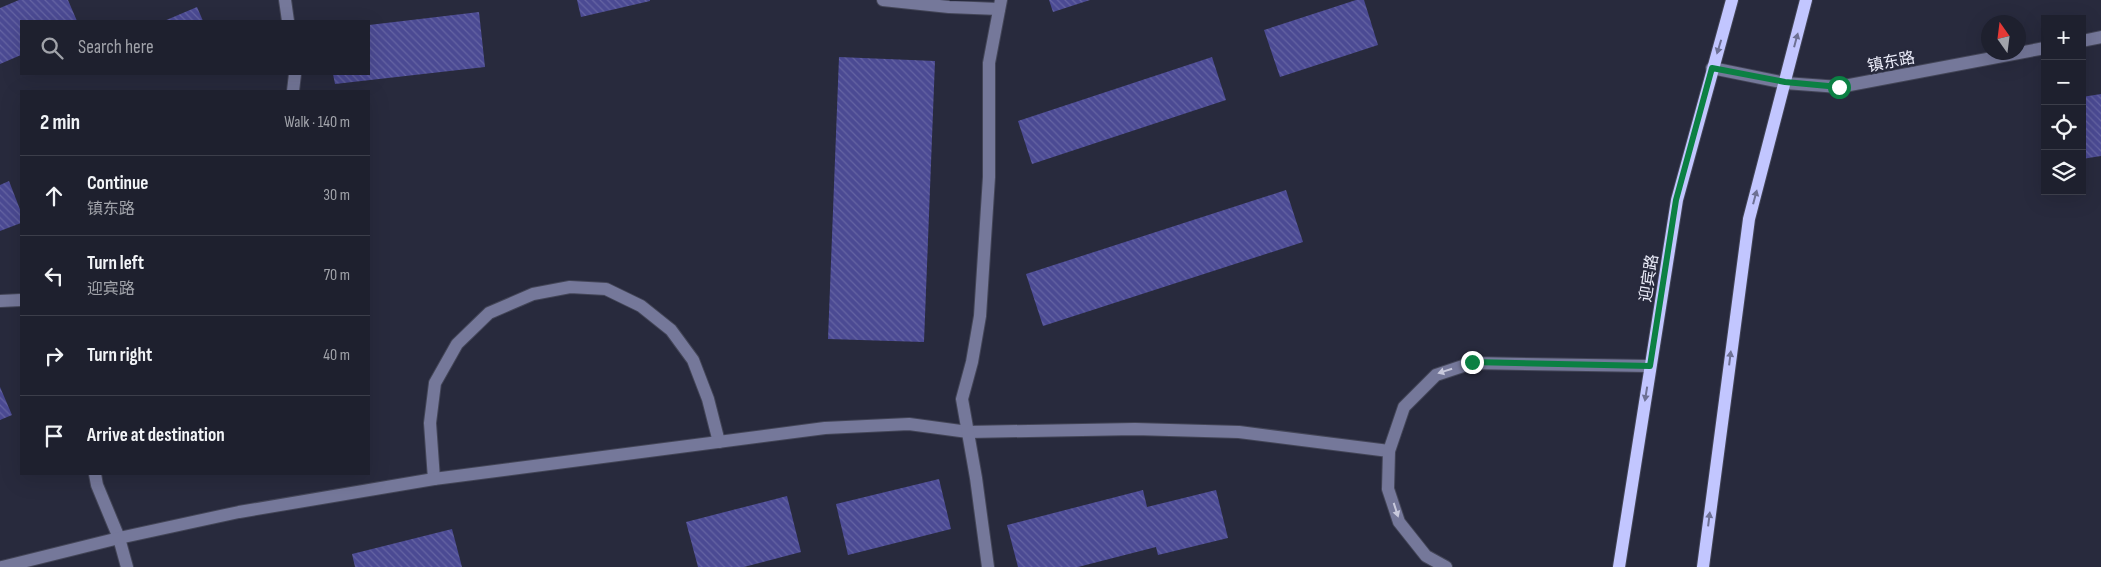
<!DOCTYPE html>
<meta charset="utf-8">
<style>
:root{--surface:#1e202e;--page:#262836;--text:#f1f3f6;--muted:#a1a3aa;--line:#3c3e4a}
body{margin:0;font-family:"Sofia Sans Condensed","Noto Sans SC",sans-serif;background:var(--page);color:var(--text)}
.controls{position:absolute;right:15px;top:15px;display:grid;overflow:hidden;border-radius:0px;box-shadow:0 5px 20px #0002}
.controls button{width:45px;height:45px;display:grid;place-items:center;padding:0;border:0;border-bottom:1px solid var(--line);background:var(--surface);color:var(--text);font:25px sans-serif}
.compass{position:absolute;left:1981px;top:15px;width:45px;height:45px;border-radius:50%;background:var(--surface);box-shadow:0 5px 20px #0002;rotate:346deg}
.stop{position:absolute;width:15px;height:15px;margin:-11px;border:4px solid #0b8043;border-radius:50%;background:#fff}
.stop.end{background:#0b8043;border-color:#fff;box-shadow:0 1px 5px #0008}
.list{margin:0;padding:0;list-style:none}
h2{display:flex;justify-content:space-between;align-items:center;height:65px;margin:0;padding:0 20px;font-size:21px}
h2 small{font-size:16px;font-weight:400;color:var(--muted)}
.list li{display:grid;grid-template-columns:32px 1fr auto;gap:15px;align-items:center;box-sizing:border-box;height:80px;padding:0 20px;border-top:1px solid var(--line)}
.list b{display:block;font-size:19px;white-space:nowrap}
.list p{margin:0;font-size:16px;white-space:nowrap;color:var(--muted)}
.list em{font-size:16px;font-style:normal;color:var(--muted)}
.icon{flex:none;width:28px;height:28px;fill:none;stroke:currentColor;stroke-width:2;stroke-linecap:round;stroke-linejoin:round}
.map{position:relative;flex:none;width:2101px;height:567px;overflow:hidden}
.search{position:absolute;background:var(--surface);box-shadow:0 5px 20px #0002;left:20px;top:20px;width:350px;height:55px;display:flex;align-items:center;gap:12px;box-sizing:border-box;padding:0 18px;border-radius:0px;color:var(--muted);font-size:19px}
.panel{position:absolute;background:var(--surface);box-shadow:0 5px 20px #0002;left:20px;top:90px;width:350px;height:385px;border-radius:0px}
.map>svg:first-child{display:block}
</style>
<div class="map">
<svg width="2101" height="567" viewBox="0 0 2101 567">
<defs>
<pattern id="building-back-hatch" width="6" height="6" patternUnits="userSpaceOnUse" patternTransform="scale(1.25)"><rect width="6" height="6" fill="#4b4a93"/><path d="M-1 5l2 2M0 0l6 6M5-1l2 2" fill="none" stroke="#6564a3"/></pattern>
</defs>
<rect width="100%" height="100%" fill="#282a3d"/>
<g fill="url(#building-back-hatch)">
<polygon points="19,0 68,0 77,21 21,21 21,55 0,64 0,8"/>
<polygon points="577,0 650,0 650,1 581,17"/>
<polygon points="1049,0 1090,0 1053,12"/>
<polygon points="1356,0 1364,0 1378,45 1280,77 1264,30"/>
<polygon points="197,7 203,21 164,21"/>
<polygon points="479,12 485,67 335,84 333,74 369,74 369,25"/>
<polygon points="839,57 935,61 924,342 828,339"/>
<polygon points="1212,57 1226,100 1032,164 1018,121"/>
<polygon points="2101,94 2101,156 2082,159 2082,97"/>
<polygon points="9,181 21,212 21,223 0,231 0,185"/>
<polygon points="1286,190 1303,242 1043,326 1026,274"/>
<polygon points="0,387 12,415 0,420"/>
<polygon points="939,479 951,529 848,555 836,504"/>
<polygon points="1143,490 1147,507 1216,490 1228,538 1158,555 1156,547 1078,567 1018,567 1007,525"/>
<polygon points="787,496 801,552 744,567 698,567 686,522"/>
<polygon points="452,529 462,567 355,567 352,554"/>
</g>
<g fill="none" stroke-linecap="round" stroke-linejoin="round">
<g stroke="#434557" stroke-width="14">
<g id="minor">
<polyline points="285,0 288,21"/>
<polyline points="883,0 949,7 999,9"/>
<polyline points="2082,41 2101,37"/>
<polyline points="1712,68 1785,83 1839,87 2045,48"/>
<polyline points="293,91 295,74"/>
<polyline points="0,301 21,300"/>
<polyline points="95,474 97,485 119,538 127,567"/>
<polyline points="434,479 430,423 435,383 457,344 489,313 533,294 570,287 606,289 641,306 671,330 693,360 708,399 719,442"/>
<polyline points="2,567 119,538 239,512 434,479 825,428 909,424 968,432 1135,429 1239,432 1389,451"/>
<polyline points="988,567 976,478 962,399 972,362 980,316 989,177 989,63 1001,0"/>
<polyline points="1446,567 1426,556 1399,522 1388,489 1389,451 1404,407 1436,375 1472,363 1650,366"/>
</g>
</g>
<g stroke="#434557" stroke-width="14">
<g id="major">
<polyline points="1619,567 1677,200 1732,0"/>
<polyline points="1703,567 1749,219 1806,0"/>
</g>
</g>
<use href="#minor" stroke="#75789a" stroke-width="12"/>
<use href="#major" stroke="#c2c6ff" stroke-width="12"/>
</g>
<defs><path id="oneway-solid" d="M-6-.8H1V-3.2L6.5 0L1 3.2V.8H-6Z" transform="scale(1.25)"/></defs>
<g fill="#6d7094">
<use href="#oneway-solid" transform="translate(1796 40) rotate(-75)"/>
<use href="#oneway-solid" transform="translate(1719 47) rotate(107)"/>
<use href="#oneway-solid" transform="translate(1755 197) rotate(-75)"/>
<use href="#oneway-solid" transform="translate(1730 358) rotate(-83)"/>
<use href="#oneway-solid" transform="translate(1646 394) rotate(99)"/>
<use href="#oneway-solid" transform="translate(1709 519) rotate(-83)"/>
</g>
<g fill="#c8c9dc">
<use href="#oneway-solid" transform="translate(1445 371) rotate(162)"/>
<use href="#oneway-solid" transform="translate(1396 510) rotate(72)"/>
</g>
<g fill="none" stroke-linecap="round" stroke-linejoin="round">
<polyline stroke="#0b8043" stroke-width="6" points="1472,362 1650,366 1676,200 1712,68 1785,82 1839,87"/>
</g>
<g text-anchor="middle" stroke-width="4.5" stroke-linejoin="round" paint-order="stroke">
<g font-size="16" fill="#ebecf9" stroke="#282a3d">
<text transform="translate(1891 61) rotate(-11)" y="6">镇东路</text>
<text transform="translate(1648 278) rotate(-81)" y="6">迎宾路</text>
</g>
</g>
</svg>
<div class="controls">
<button>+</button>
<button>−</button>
<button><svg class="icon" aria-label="locate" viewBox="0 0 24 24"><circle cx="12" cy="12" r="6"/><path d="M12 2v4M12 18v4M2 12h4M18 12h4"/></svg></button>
<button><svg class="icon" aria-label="layers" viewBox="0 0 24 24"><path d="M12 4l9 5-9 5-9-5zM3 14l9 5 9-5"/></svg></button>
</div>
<svg class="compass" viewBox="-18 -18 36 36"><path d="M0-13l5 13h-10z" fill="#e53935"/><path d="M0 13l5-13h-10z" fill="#a1a3aa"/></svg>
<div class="stop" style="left:1839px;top:87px"></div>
<div class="stop end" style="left:1472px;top:362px"></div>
<div class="search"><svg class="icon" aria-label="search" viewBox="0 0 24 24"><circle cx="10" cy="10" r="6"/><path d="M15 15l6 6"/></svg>Search here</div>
<section class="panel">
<h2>2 min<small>Walk · 140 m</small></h2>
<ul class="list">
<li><svg class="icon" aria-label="ahead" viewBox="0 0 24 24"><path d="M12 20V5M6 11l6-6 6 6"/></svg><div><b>Continue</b><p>镇东路</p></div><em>30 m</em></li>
<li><svg class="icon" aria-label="left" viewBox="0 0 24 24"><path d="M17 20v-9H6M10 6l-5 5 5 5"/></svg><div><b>Turn left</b><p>迎宾路</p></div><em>70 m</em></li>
<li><svg class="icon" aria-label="right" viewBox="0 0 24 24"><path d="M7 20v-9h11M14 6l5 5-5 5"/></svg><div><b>Turn right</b></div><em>40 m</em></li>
<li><svg class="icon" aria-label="arrive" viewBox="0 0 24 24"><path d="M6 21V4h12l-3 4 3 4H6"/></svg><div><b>Arrive at destination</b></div></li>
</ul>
</section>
</div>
